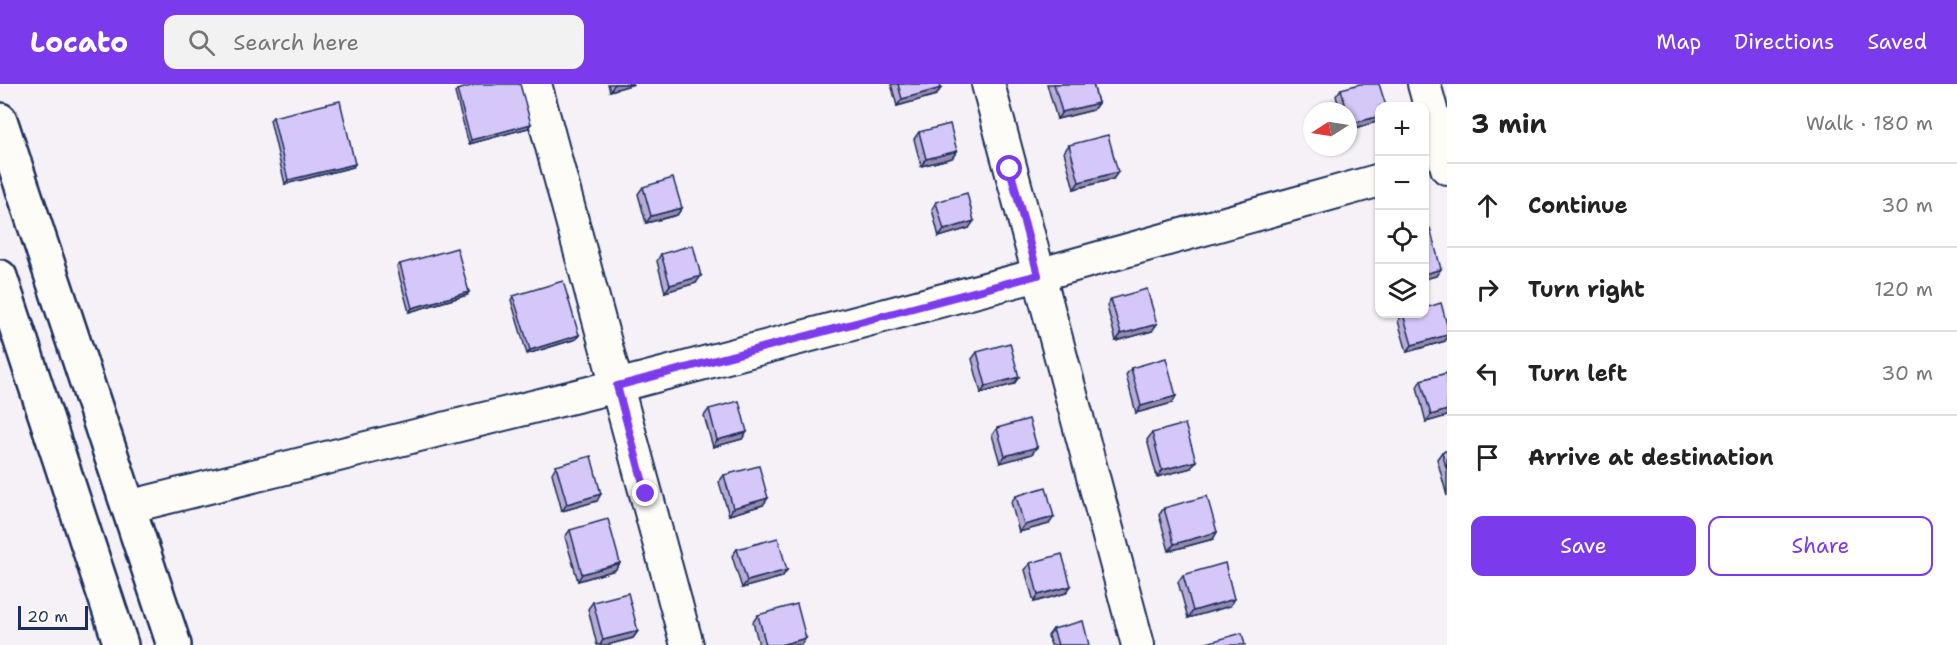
<!DOCTYPE html>
<meta charset="utf-8">
<style>
:root{--surface:#fff;--page:#f2f2f2;--text:#222;--muted:#767676;--line:#e0e0e0;--accent:#7c3aed}
body{margin:0;font-family:"Shantell Sans",sans-serif;background:var(--page);color:var(--text)}
.controls{position:absolute;right:18px;top:18px;display:grid;overflow:hidden;border-radius:12px;box-shadow:0 2px 4px #0004}
.controls button{width:54px;height:54px;display:grid;place-items:center;padding:0;border:0;border-bottom:2px solid var(--line);background:var(--surface);color:var(--text);font:30px sans-serif}
.compass{position:absolute;left:1303px;top:18px;width:54px;height:54px;border-radius:50%;background:var(--surface);box-shadow:0 2px 4px #0004;rotate:258deg}
.scale{position:absolute;left:18px;bottom:15px;width:70px;box-sizing:border-box;padding-left:6px;border:3px solid #1b2f5e;border-top:0;font-size:16px;line-height:21px;white-space:nowrap;color:#1b2f5e;-webkit-text-stroke:4px #fdfcf7;paint-order:stroke}
.stop{position:absolute;width:18px;height:18px;margin:-14px;border:4px solid #7c3aed;border-radius:50%;background:#fff}
.stop.end{background:#7c3aed;border-color:#fff;box-shadow:0 2px 6px #0008}
.list{margin:0;padding:0;list-style:none}
h2{display:flex;justify-content:space-between;align-items:center;height:78px;margin:0;padding:0 24px;font-size:26px}
h2 small{font-size:20px;font-weight:400;color:var(--muted)}
.list li{display:grid;grid-template-columns:39px 1fr auto;gap:18px;align-items:center;box-sizing:border-box;height:84px;padding:0 24px;border-top:2px solid var(--line)}
.list b{display:block;font-size:22px;white-space:nowrap}
.list em{font-size:20px;font-style:normal;color:var(--muted)}
.actions{display:flex;gap:12px;padding:18px 24px}
.actions a{flex:1;padding:14px 0;border:2px solid var(--accent);border-radius:12px;text-align:center;font-size:21px;color:var(--accent)}
.actions .main{background:var(--accent);color:#fff}
.icon{flex:none;width:33px;height:33px;fill:none;stroke:currentColor;stroke-width:2;stroke-linecap:round;stroke-linejoin:round}
.map{position:relative;flex:none;width:1447px;height:561px;overflow:hidden}
header{display:flex;align-items:center;gap:36px;box-sizing:border-box;height:84px;padding:0 30px;background:var(--accent);color:#fff}
header strong{font-size:28px}
nav{display:flex;gap:33px;margin-inline-start:auto;font-size:21px}
.search{width:420px;height:54px;background:var(--page);display:flex;align-items:center;gap:15px;box-sizing:border-box;padding:0 21px;border-radius:12px;color:var(--muted);font-size:22px}
main{display:flex}
aside{flex:1;background:var(--surface)}
.map>svg:first-child{display:block}
</style>
<header>
<strong>Locato</strong>
<div class="search"><svg class="icon" aria-label="search" viewBox="0 0 24 24"><circle cx="10" cy="10" r="6"/><path d="M15 15l6 6"/></svg>Search here</div>
<nav><a>Map</a><a>Directions</a><a>Saved</a></nav>
</header>
<main>
<div class="map">
<svg width="1447" height="561" viewBox="0 0 1447 561">
<rect width="100%" height="100%" fill="#f5f1f7"/>
<filter id="ink" filterUnits="userSpaceOnUse"><feTurbulence type="fractalNoise" baseFrequency=".0167" numOctaves="2"/><feDisplacementMap in="SourceGraphic" scale="12" xChannelSelector="R" yChannelSelector="G"/><feConvolveMatrix kernelMatrix="1 2 1 2 8 2 1 2 1" color-interpolation-filters="sRGB"/></filter>
<g filter="url(#ink)">
<g fill="none" stroke-linecap="round" stroke-linejoin="round">
<g stroke="#1b2f5e" stroke-width="36">
<g id="minor">
<polyline points="535,0 687,561"/>
<polyline points="988,0 1138,561"/>
<polyline points="1424,0 1447,84"/>
<polyline points="128,423 617,302 1038,191 1380,96"/>
</g>
</g>
<g stroke="#1b2f5e" stroke-width="38">
<g id="highway">
<polyline points="0,36 174,561"/>
<polyline points="0,193 121,561"/>
</g>
</g>
<use href="#minor" stroke="#fdfcf7" stroke-width="32"/>
<use href="#highway" stroke="#fdfcf7" stroke-width="33"/>
</g>
<g fill="#b8abd6" stroke="#1b2f5e" stroke-width="1.5">
<polygon points="608,0 634,0 610,7"/>
<polygon points="891,0 940,0 941,4 936,11 897,22"/>
<polygon points="1047,0 1093,0 1098,19 1093,26 1057,35"/>
<polygon points="1341,5 1380,22 1380,37 1348,46 1348,27 1340,27 1336,12"/>
<polygon points="457,6 528,44 469,60 455,9"/>
<polygon points="273,33 353,83 285,100 270,36"/>
<polygon points="919,48 957,67 952,74 921,82 914,55"/>
<polygon points="1069,61 1118,88 1113,95 1074,105 1064,68"/>
<polygon points="643,103 682,124 677,131 646,139 638,110"/>
<polygon points="936,118 969,144 939,153 932,125"/>
<polygon points="661,170 696,199 665,208 657,177"/>
<polygon points="400,180 467,211 409,228 397,183"/>
<polygon points="513,212 579,251 576,255 527,270 511,216"/>
<polygon points="1111,215 1152,247 1116,257 1107,222"/>
<polygon points="1403,230 1447,241 1447,254 1445,257 1407,268 1398,237"/>
<polygon points="977,268 1014,300 981,309 972,275"/>
<polygon points="1131,284 1172,319 1136,329 1126,291"/>
<polygon points="1447,289 1447,332 1426,338 1417,303 1421,296"/>
<polygon points="709,325 742,355 713,363 704,332"/>
<polygon points="997,344 1032,370 1000,379 992,351"/>
<polygon points="1152,349 1191,384 1157,393 1147,356"/>
<polygon points="1447,367 1447,412 1437,375 1442,368"/>
<polygon points="556,382 597,417 562,427 552,389"/>
<polygon points="724,391 763,421 729,431 719,398"/>
<polygon points="1016,412 1049,440 1019,448 1011,418"/>
<polygon points="1164,424 1217,448 1213,455 1169,467 1159,431"/>
<polygon points="570,446 620,479 615,486 578,497 565,453"/>
<polygon points="737,465 787,486 782,493 742,504 732,472"/>
<polygon points="1030,479 1066,509 1034,518 1025,486"/>
<polygon points="1183,491 1230,522 1188,534 1178,498"/>
<polygon points="593,518 638,547 633,554 607,561 597,561 588,525"/>
<polygon points="758,531 806,554 800,561 759,561 753,538"/>
<polygon points="1053,545 1089,561 1051,561 1048,552"/>
</g>
<g fill="#968bae" stroke="#1b2f5e" stroke-width="1.5">
<polygon points="615,0 634,0 610,7"/>
<polygon points="941,4 936,11 897,22 902,15"/>
<polygon points="1098,19 1093,26 1057,35 1062,28"/>
<polygon points="1380,32 1380,37 1348,46 1348,43 1350,40"/>
<polygon points="531,40 528,44 469,60 471,56"/>
<polygon points="957,67 952,74 921,82 926,75"/>
<polygon points="355,80 353,83 285,100 288,96"/>
<polygon points="1118,88 1113,95 1074,105 1079,98"/>
<polygon points="682,124 677,131 646,139 651,132"/>
<polygon points="974,137 969,144 939,153 944,146"/>
<polygon points="1441,185 1436,192 1425,195 1425,190"/>
<polygon points="701,192 696,199 665,208 670,201"/>
<polygon points="469,208 467,211 409,228 412,224"/>
<polygon points="1157,240 1152,247 1116,257 1121,250"/>
<polygon points="579,251 576,255 527,270 530,266"/>
<polygon points="1447,251 1447,254 1445,257 1407,268 1412,261"/>
<polygon points="1019,293 1014,300 981,309 986,302"/>
<polygon points="1176,312 1172,319 1136,329 1141,322"/>
<polygon points="1447,326 1447,332 1426,338 1431,331"/>
<polygon points="747,348 742,355 713,363 717,356"/>
<polygon points="1037,363 1032,370 1000,379 1005,372"/>
<polygon points="1196,377 1191,384 1157,393 1162,386"/>
<polygon points="601,410 597,417 562,427 567,420"/>
<polygon points="768,414 763,421 729,431 733,424"/>
<polygon points="1054,433 1049,440 1019,448 1024,441"/>
<polygon points="1217,448 1213,455 1169,467 1174,460"/>
<polygon points="620,479 615,486 578,497 582,490"/>
<polygon points="787,486 782,493 742,504 747,497"/>
<polygon points="1071,502 1066,509 1034,518 1038,511"/>
<polygon points="1234,515 1230,522 1188,534 1193,527"/>
<polygon points="638,547 633,554 607,561 600,561 603,556"/>
<polygon points="806,554 801,561 780,561"/>
</g>
<g fill="#d6c7f9" stroke="#1b2f5e" stroke-width="1.5">
<polygon points="478,0 520,0 531,40 471,56 457,6"/>
<polygon points="898,0 940,0 941,4 902,15"/>
<polygon points="1054,0 1093,0 1098,19 1062,28"/>
<polygon points="1360,0 1379,0 1386,22 1380,22 1380,32 1350,40 1348,32 1348,27 1347,27 1341,5"/>
<polygon points="340,17 355,80 288,96 273,33"/>
<polygon points="950,40 957,67 926,75 919,48"/>
<polygon points="1108,51 1118,88 1079,98 1069,61"/>
<polygon points="673,94 682,124 651,132 643,103"/>
<polygon points="967,109 974,137 944,146 936,118"/>
<polygon points="1430,144 1441,185 1425,190 1425,145"/>
<polygon points="693,161 701,192 670,201 661,170"/>
<polygon points="457,164 469,208 412,224 400,180"/>
<polygon points="563,197 579,251 530,266 513,212"/>
<polygon points="1147,205 1157,240 1121,250 1111,215"/>
<polygon points="1441,219 1447,241 1447,251 1412,261 1403,230 1425,230 1425,224"/>
<polygon points="1010,259 1019,293 986,302 977,268"/>
<polygon points="1166,274 1176,312 1141,322 1131,284"/>
<polygon points="1447,289 1447,326 1431,331 1421,296"/>
<polygon points="739,317 747,348 717,356 709,325"/>
<polygon points="1029,335 1037,363 1005,372 997,344"/>
<polygon points="1185,340 1196,377 1162,386 1152,349"/>
<polygon points="1447,367 1447,387 1442,368"/>
<polygon points="591,372 601,410 567,420 556,382"/>
<polygon points="759,382 768,414 733,424 724,391"/>
<polygon points="1046,403 1054,433 1024,441 1016,412"/>
<polygon points="1207,412 1217,448 1174,460 1164,424"/>
<polygon points="608,435 620,479 582,490 570,446"/>
<polygon points="778,454 787,486 747,497 737,465"/>
<polygon points="1062,470 1071,502 1038,511 1030,479"/>
<polygon points="1225,479 1234,515 1193,527 1183,491"/>
<polygon points="628,509 638,547 603,556 593,518"/>
<polygon points="797,520 806,554 780,561 766,561 758,531"/>
<polygon points="1083,537 1089,561 1058,561 1053,545"/>
<polygon points="1242,549 1245,561 1203,561 1203,560"/>
</g>
</g>
<g fill="none" stroke-linecap="round" stroke-linejoin="round" filter="url(#ink)">
<polyline stroke="#7c3aed" stroke-width="8" points="646,410 617,302 1038,191 1010,85"/>
</g>
</svg>
<div class="controls">
<button>+</button>
<button>−</button>
<button><svg class="icon" aria-label="locate" viewBox="0 0 24 24"><circle cx="12" cy="12" r="6"/><path d="M12 2v4M12 18v4M2 12h4M18 12h4"/></svg></button>
<button><svg class="icon" aria-label="layers" viewBox="0 0 24 24"><path d="M12 4l9 5-9 5-9-5zM3 14l9 5 9-5"/></svg></button>
</div>
<svg class="compass" viewBox="-18 -18 36 36"><path d="M0-13l5 13h-10z" fill="#e53935"/><path d="M0 13l5-13h-10z" fill="#767676"/></svg>
<div class="scale">20 m</div>
<div class="stop" style="left:1010px;top:85px"></div>
<div class="stop end" style="left:646px;top:410px"></div>
</div>
<aside>
<h2>3 min<small>Walk · 180 m</small></h2>
<ul class="list">
<li><svg class="icon" aria-label="ahead" viewBox="0 0 24 24"><path d="M12 20V5M6 11l6-6 6 6"/></svg><div><b>Continue</b></div><em>30 m</em></li>
<li><svg class="icon" aria-label="right" viewBox="0 0 24 24"><path d="M7 20v-9h11M14 6l5 5-5 5"/></svg><div><b>Turn right</b></div><em>120 m</em></li>
<li><svg class="icon" aria-label="left" viewBox="0 0 24 24"><path d="M17 20v-9H6M10 6l-5 5 5 5"/></svg><div><b>Turn left</b></div><em>30 m</em></li>
<li><svg class="icon" aria-label="arrive" viewBox="0 0 24 24"><path d="M6 21V4h12l-3 4 3 4H6"/></svg><div><b>Arrive at destination</b></div></li>
</ul>
<div class="actions"><a class="main">Save</a><a>Share</a></div>
</aside>
</main>
